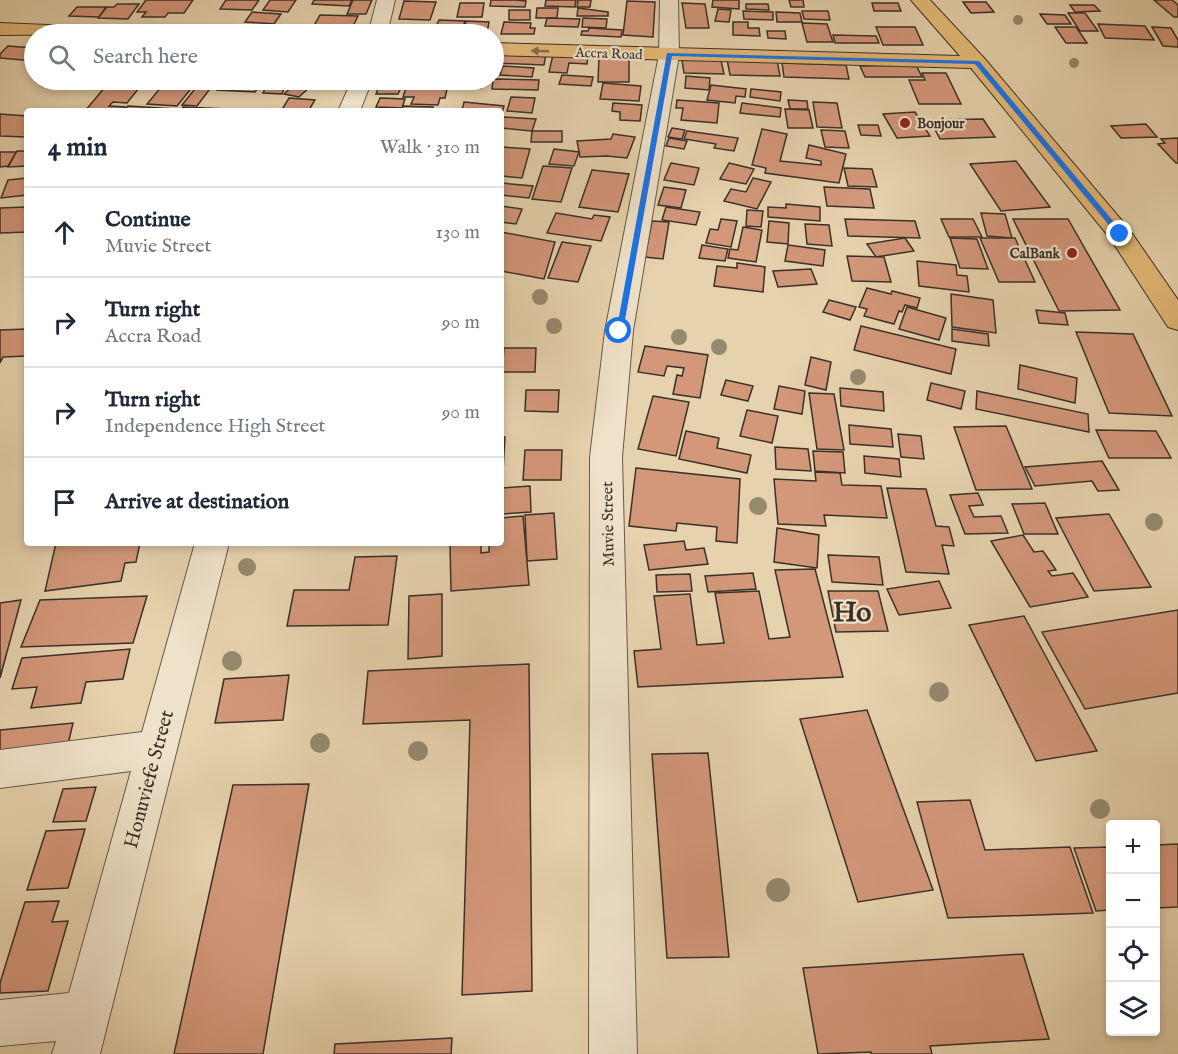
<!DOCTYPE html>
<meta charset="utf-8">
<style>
:root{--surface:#fff;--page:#f6f6f7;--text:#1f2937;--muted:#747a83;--line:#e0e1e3}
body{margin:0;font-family:"IM FELL English",serif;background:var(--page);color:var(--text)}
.controls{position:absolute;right:18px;bottom:18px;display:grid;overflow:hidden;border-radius:6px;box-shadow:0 3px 9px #0003}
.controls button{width:54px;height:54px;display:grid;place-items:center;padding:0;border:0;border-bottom:2px solid var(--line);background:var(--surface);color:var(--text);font:30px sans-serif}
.stop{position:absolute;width:18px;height:18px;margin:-14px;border:4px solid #1a73e8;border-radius:50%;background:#fff}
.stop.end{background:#1a73e8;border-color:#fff;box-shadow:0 2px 6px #0008}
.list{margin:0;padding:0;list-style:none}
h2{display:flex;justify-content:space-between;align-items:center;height:78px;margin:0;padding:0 24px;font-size:26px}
h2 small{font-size:20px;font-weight:400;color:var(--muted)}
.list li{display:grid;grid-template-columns:39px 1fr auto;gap:18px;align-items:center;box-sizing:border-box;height:90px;padding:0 24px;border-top:2px solid var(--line)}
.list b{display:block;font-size:22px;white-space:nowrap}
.list p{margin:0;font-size:20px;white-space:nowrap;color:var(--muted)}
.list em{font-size:20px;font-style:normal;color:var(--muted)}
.icon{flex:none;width:33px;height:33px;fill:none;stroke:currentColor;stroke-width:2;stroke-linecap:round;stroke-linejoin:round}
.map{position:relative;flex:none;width:1178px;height:1054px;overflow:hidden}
.search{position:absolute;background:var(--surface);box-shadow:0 3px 9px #0003;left:24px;top:24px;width:480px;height:66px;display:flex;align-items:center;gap:15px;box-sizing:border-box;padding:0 21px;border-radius:33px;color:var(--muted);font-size:22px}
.panel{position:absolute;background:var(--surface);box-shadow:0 3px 9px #0003;left:24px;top:108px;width:480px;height:438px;border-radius:6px}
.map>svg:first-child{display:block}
</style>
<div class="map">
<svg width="1178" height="1054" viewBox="0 0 1178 1054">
<rect width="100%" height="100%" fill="#e6d2ad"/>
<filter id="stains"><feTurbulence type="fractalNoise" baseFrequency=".00333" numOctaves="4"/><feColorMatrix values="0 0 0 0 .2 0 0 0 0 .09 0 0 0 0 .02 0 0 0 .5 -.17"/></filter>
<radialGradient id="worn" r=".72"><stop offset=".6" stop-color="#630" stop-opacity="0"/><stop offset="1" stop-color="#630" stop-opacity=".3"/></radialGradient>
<g fill="#d3977a" stroke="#3a3127" stroke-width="1.5">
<polygon points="146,0 193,0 184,13 168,13 165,17 142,17 146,12 137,12"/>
<polygon points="226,0 259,0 252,10 220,9"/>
<polygon points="270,0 296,0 288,12 263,10"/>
<polygon points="314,0 352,0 349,6 312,4"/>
<polygon points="353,0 372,0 366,14 347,14"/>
<polygon points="491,0 516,0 526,1 525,7 490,6"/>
<polygon points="546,0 576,0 575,7 545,6"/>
<polygon points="578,0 591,0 590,7 577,7"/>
<polygon points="713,0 739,0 739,9 712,7"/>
<polygon points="789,0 803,0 804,7 791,7"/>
<polygon points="1154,0 1172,0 1178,5 1178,17 1174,17"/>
<polygon points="404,1 436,2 430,20 399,19"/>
<polygon points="627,1 655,2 653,37 623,35"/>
<polygon points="963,2 986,2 994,12 971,13"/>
<polygon points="460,3 484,3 482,17 457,17"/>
<polygon points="682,3 705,4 709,28 686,28"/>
<polygon points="872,3 898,3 901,11 874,11"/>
<polygon points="117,4 139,4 128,19 98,18 107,7 114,7"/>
<polygon points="746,4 768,4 769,10 746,9"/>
<polygon points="1070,5 1094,5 1100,11 1075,12"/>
<polygon points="77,7 106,7 99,17 69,16"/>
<polygon points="537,8 558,8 557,18 536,18"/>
<polygon points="578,8 608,12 608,16 577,16"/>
<polygon points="718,9 731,10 729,22 715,21"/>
<rect x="509" y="10" width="21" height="10"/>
<polygon points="743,11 773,12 773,20 744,19"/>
<polygon points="802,11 828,11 830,20 804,19"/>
<polygon points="252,12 281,14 274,24 245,22"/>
<polygon points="776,12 800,13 802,22 777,22"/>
<polygon points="1068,13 1085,13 1098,31 1080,31"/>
<polygon points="1040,14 1065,15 1071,24 1047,24"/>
<polygon points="320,15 358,16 351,30 312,29"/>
<polygon points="547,18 580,19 578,27 545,26"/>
<polygon points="583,18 607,19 606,28 582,27"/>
<polygon points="439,20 465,21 461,32 434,31"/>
<polygon points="466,21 489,22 487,33 463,33"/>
<polygon points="504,22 531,23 530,28 535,28 534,34 501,34"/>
<polygon points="733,22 748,22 748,28 759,28 760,36 733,35"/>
<polygon points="802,23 827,24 833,42 807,42"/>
<polygon points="1098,24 1145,26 1154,40 1105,38"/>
<polygon points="876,27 915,27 923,45 883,45"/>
<polygon points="1055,27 1076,27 1087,43 1066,43"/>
<polygon points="1152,27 1171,28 1178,40 1178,47 1163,46"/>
<polygon points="589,28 622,30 621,37 581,35 582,31 588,31"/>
<polygon points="767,31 785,31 786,39 768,38"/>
<polygon points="833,35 876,36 879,43 835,43"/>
<polygon points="8,46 34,48 34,61 0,58 0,54"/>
<polygon points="494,52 546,54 544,65 494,63"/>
<polygon points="553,55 588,56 587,64 569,63 567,73 549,72"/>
<polygon points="599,57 629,57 629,82 598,82"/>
<polygon points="727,59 777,60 780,76 730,75"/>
<polygon points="682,60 721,60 724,74 684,73"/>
<polygon points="782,63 846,65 849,79 784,77"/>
<polygon points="916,65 922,77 865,77 860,66"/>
<polygon points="503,66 534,68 532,77 500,75"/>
<polygon points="922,73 946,73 961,104 919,104 909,80 925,80"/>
<polygon points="562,75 593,77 591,86 559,84"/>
<polygon points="686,76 710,78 709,90 685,88"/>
<polygon points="72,80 103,80 98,84 69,82"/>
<polygon points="167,80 184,81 182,84 194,85 177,106 147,104"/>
<polygon points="202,80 216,81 197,106 182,105"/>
<polygon points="224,80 263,80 255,92 217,90"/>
<polygon points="269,80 293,80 290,85 285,85 282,94 263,93"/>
<polygon points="382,80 404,81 398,94 376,94"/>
<polygon points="431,80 449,80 447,86 430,86"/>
<polygon points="452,80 484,80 481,88 449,86"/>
<polygon points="493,80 494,79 539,80 538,90 492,89"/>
<polygon points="110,81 143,83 127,103 113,102 109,106 125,107 122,111 85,111"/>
<polygon points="297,83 311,86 299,97 284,94"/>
<polygon points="603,83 641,86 639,101 600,99"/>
<polygon points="711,85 746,89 745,97 736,96 735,103 707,100"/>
<polygon points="406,88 447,89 445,98 440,98 438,105 411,104 414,97 403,97"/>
<polygon points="751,89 781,92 780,101 750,97"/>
<polygon points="511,97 535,98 532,113 507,111"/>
<polygon points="289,98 315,100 309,110 281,111"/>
<polygon points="380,98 405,99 402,108 376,107"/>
<polygon points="677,100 719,103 717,123 681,120 683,108 676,108"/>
<polygon points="788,100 807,101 808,109 790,109"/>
<polygon points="464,102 504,106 501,118 501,111 462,111"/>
<polygon points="813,102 837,103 842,128 817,127"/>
<polygon points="613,103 642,105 640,121 620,120 620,112 612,111"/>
<polygon points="742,103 781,108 780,117 740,113"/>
<polygon points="128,106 174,109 172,111 123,111"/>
<polygon points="403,106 433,107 432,111 402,111"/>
<polygon points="183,107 228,109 181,111"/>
<polygon points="785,109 809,110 813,128 788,128"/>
<polygon points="915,112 930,136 897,138 883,114"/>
<polygon points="0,114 27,116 27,137 0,136"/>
<polygon points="503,117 536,119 532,131 501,128"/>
<polygon points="983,119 995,137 940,139 930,120"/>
<polygon points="1146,124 1157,137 1121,138 1111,126"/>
<polygon points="858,125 878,125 881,136 861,135"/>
<polygon points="672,128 685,130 682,139 668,137"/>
<polygon points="762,129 787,134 780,161 821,165 821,161 806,158 809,145 846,154 839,183 765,173 766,168 752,165"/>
<polygon points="821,130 845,131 849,148 825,147"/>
<polygon points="532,131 562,131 562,142 531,142"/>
<polygon points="687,131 738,138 734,151 714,148 716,144 684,139"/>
<polygon points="613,134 635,137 627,158 607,156 580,157 577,141 611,139"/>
<polygon points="669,138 687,141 684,149 666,146"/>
<polygon points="1178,138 1178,163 1176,163 1158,144 1165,143 1161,139"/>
<polygon points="501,147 530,149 522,178 501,176"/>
<polygon points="554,149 579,152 574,166 549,164"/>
<polygon points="17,151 27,151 27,166 8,167"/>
<polygon points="0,152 16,152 8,166 0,167"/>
<polygon points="1016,161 1050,207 1001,211 970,164"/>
<polygon points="671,163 699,168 694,185 664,180"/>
<polygon points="729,163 754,169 746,184 720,179"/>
<polygon points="543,166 572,168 561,202 532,199"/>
<polygon points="844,168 872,169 877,187 848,186"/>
<polygon points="592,170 629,174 618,212 579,207"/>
<polygon points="27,178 27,195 1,198 8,180"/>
<polygon points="753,178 771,182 757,209 724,201 731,189 746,192"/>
<polygon points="501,183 533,186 529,198 501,195"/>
<polygon points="664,187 686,190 681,208 658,205"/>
<polygon points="824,187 870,189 874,208 827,206"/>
<polygon points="786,204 820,207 820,221 768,217 768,207 786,208"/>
<polygon points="501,206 522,209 516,224 501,222"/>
<polygon points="27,207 27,232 0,233 0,208"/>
<polygon points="666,207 700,212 696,225 662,220"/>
<polygon points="747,210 763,211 761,227 746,226"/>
<polygon points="556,213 592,219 594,215 610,217 601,241 547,233"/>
<polygon points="981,213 1005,214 1012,238 987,236"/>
<polygon points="721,219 737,221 731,247 706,243 710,229 718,230"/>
<polygon points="845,219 915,221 920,238 848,236"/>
<polygon points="941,219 973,219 982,237 949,237"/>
<polygon points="1013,219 1068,219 1120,310 1059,311"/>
<polygon points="652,221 669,222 663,259 645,257"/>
<polygon points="769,221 789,223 788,244 767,242"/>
<polygon points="805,224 829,225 832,246 807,244"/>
<polygon points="743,227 762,230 756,262 728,258 730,249 738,250"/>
<polygon points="501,232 555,242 544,279 501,271"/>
<polygon points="905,238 914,251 876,257 867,244"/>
<polygon points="950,238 977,239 988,269 960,268"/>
<polygon points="980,238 1015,238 1035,282 999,282"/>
<polygon points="562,242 591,246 578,282 548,278"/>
<polygon points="702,245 728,249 725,261 699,258"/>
<polygon points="788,245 825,250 823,266 785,261"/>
<polygon points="847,256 884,257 891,282 852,281"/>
<polygon points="917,261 956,265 957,275 967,276 969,292 919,286"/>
<polygon points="737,263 765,267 763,292 714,286 717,266 737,268"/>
<polygon points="811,269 817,284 778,287 773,271"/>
<polygon points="867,288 891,294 892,291 920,298 917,308 905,305 902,312 899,311 894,324 864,316 867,309 859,307"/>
<polygon points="951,294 993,300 996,333 952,327"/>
<polygon points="829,300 856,307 850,320 823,312"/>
<polygon points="907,307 946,318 939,340 899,329"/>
<polygon points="1036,310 1065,313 1068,325 1039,323"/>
<polygon points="861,326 956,349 951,374 854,350"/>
<polygon points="27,329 27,356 3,357 0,363 0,330"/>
<polygon points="952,329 988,334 989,346 952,341"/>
<polygon points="1076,332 1133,334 1172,416 1109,413"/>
<polygon points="645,346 708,355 700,398 673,394 677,375 682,376 684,368 667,366 664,376 638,372"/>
<polygon points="504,348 536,348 535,372 502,372"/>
<polygon points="811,357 831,362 826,390 805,385"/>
<polygon points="1020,365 1077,378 1075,403 1018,389"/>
<polygon points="726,380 753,386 748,401 721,395"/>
<polygon points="931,383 965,391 961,409 927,400"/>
<polygon points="779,386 805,391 802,414 774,409"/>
<polygon points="840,388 883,392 884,411 841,406"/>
<polygon points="526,390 559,390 558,412 525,411"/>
<polygon points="977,391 1088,414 1089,432 976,409"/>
<polygon points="809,393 834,394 844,450 817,449"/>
<polygon points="653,396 689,402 676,456 638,449"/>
<polygon points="747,410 778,416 772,443 740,436"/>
<polygon points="849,425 891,429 893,447 850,444"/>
<polygon points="1006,426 1032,489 976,490 954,427"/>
<polygon points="1096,430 1156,431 1171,458 1109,458"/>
<polygon points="686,431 719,438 717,448 751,455 747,473 679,459"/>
<polygon points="898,434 921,436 924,459 901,457"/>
<polygon points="501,437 505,437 503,471 501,471"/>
<polygon points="775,447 808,449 811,471 776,469"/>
<polygon points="525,450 562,450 561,480 523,480"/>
<polygon points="813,451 843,452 845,473 815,471"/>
<polygon points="864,456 899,459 901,477 865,473"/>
<polygon points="1102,461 1119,490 1098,491 1092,481 1035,486 1025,467"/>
<polygon points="636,468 740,479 737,543 716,541 717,527 677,523 676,531 629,526"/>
<polygon points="815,472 840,473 842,485 881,486 887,518 824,515 826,526 778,524 774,479 816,481"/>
<polygon points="530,486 531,512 501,514 501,488"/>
<polygon points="887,488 926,489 936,526 949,527 954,546 942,545 949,574 906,572"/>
<polygon points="978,493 983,505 969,506 974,517 1001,516 1008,533 965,534 950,495"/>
<polygon points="1045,503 1058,534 1024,534 1012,504"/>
<polygon points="554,513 557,559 527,561 525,515"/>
<polygon points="1109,514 1151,587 1094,591 1056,518"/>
<polygon points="523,516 529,585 451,591 450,544 481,543 481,553 489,552 489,543 501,543 501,518"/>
<polygon points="777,528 819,535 817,568 774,562"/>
<polygon points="1023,535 1034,552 1043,551 1056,570 1048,571 1052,576 1073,573 1088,597 1030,607 991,541"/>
<polygon points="684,541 686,550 704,548 708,564 649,570 644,545"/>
<polygon points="56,543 140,543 136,562 125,563 121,581 45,591"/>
<polygon points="828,555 879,557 883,585 832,582"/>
<polygon points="397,556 388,625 287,626 294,590 349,590 355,557"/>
<polygon points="815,569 843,677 638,687 634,651 661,649 654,596 690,594 697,645 724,643 715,593 759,591 769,639 790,637 775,570"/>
<polygon points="753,573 756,589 708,592 705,576"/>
<polygon points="690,574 692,591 657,592 656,575"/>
<polygon points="939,581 951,608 899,615 887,589"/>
<polygon points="828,591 878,591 888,631 836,632"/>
<polygon points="442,594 442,656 408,659 409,596"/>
<polygon points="147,596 133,643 21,647 40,600"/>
<polygon points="21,600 0,678 0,603"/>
<polygon points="1178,610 1178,693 1085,709 1042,632"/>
<polygon points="1024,616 1097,751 1036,761 969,625"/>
<polygon points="130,649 123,679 86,682 81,703 31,708 37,687 12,689 22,658"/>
<polygon points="529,664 532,991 462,995 470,720 363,724 368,671"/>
<polygon points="289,675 283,720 215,723 224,679"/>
<polygon points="867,710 933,890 858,902 800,719"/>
<polygon points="73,723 66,753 0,759 0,730"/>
<polygon points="708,753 729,957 667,958 652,754"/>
<polygon points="309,784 263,1054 174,1054 233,785"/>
<polygon points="96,787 86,821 53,822 63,789"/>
<polygon points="970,800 985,850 1070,847 1093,913 948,918 917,802"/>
<polygon points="85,829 68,888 27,890 46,831"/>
<polygon points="1178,844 1178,907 1156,908 1156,845"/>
<polygon points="1110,847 1110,910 1096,911 1074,848"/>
<polygon points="59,901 52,922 68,921 48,991 0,993 0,983 25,902"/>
<polygon points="1023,954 1049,1039 930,1046 932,1054 871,1054 871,1052 818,1054 803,968"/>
<polygon points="452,1038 451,1054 334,1054 335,1044"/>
</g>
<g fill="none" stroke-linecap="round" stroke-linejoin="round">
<g stroke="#655948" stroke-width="2">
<g id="street">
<polygon points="377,0 395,0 387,34 368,34"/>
<polygon points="660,0 678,0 679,55 633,331 622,457 637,1054 589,1054 590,457 605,331 659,55"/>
<polygon points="352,80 372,80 360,111 338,111"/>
<polygon points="195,543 229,543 100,1054 52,1054 56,1041 0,1046 0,1000 69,993 131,771 0,788 0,750 142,732"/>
</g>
</g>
<g stroke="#3a3127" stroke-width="2">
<g id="primary">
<polygon points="911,0 930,0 984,58 1129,229 1178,300 1178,330 1168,327 1110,238 971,68 494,55 494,43 960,56"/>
<polygon points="0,23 121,28 128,30 131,34 0,35"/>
</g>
</g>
<use href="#street" fill="#efe2ca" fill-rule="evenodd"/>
<use href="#primary" fill="#e3b976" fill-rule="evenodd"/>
</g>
<g fill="#95896e">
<circle cx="1018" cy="20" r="5"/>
<circle cx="1074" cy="63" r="5"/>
<circle cx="540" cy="297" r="8"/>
<circle cx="554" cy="326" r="8"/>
<circle cx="679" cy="337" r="8"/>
<circle cx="719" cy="347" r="8"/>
<circle cx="858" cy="377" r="8"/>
<circle cx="758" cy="506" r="9"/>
<circle cx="1154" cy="522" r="9"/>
<circle cx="247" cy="567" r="9"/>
<circle cx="232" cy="661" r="10"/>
<circle cx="939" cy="692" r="10"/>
<circle cx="320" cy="743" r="10"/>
<circle cx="418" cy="751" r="10"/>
<circle cx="1100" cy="809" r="10"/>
<circle cx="778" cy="890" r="12"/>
</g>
<defs><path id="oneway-solid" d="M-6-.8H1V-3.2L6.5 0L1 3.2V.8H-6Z" transform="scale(1.5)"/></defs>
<use fill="#866e4b" href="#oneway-solid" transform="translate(540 51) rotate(-178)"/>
<polygon fill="#1a73e8" points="667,53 979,61 1124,234 1118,236 975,64 672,56 623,331 616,333"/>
<g fill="#8f2418" stroke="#efe2ca" stroke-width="2">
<circle cx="905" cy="123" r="6"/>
<circle cx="1072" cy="253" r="6"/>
</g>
<g text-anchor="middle" stroke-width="4.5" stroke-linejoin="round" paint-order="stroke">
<g font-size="14" fill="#3a3127" stroke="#efe2ca">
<text transform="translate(609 53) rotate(2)" y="5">Accra Road</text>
</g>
<g font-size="14" font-weight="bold" fill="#3a3127" stroke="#efe2ca" text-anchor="start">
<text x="917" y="128">Bonjour</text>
<text x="1060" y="258" text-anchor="end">CalBank</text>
</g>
<g font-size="16" fill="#3a3127" stroke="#efe2ca">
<text transform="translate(607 524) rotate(-91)" y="6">Muvie Street</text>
</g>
<g font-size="20" fill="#3a3127" stroke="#efe2ca">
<text transform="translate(148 779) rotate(-75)" y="7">Honuviefe Street</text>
</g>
<g font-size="28" font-weight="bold" fill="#3a3127" stroke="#efe2ca">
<text x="852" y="621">Ho</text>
</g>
</g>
<rect width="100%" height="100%" filter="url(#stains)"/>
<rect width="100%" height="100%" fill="url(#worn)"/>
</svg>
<div class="controls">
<button>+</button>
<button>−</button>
<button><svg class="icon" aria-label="locate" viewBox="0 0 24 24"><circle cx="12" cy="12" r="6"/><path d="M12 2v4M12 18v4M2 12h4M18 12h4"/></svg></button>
<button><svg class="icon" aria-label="layers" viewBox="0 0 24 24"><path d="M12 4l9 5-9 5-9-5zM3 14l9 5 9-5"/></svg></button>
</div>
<div class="stop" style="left:619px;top:331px"></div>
<div class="stop end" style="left:1120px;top:234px"></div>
<div class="search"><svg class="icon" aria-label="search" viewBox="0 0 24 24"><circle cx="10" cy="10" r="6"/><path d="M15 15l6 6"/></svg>Search here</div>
<section class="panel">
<h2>4 min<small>Walk · 310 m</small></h2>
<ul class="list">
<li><svg class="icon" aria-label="ahead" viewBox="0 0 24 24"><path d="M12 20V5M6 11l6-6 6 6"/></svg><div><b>Continue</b><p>Muvie Street</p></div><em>130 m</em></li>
<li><svg class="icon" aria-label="right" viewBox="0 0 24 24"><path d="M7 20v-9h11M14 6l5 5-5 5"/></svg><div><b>Turn right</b><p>Accra Road</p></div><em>90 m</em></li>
<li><svg class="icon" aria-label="right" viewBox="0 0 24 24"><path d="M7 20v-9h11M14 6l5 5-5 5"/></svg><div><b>Turn right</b><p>Independence High Street</p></div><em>90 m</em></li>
<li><svg class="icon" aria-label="arrive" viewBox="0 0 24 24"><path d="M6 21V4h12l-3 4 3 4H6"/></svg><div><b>Arrive at destination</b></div></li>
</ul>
</section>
</div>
